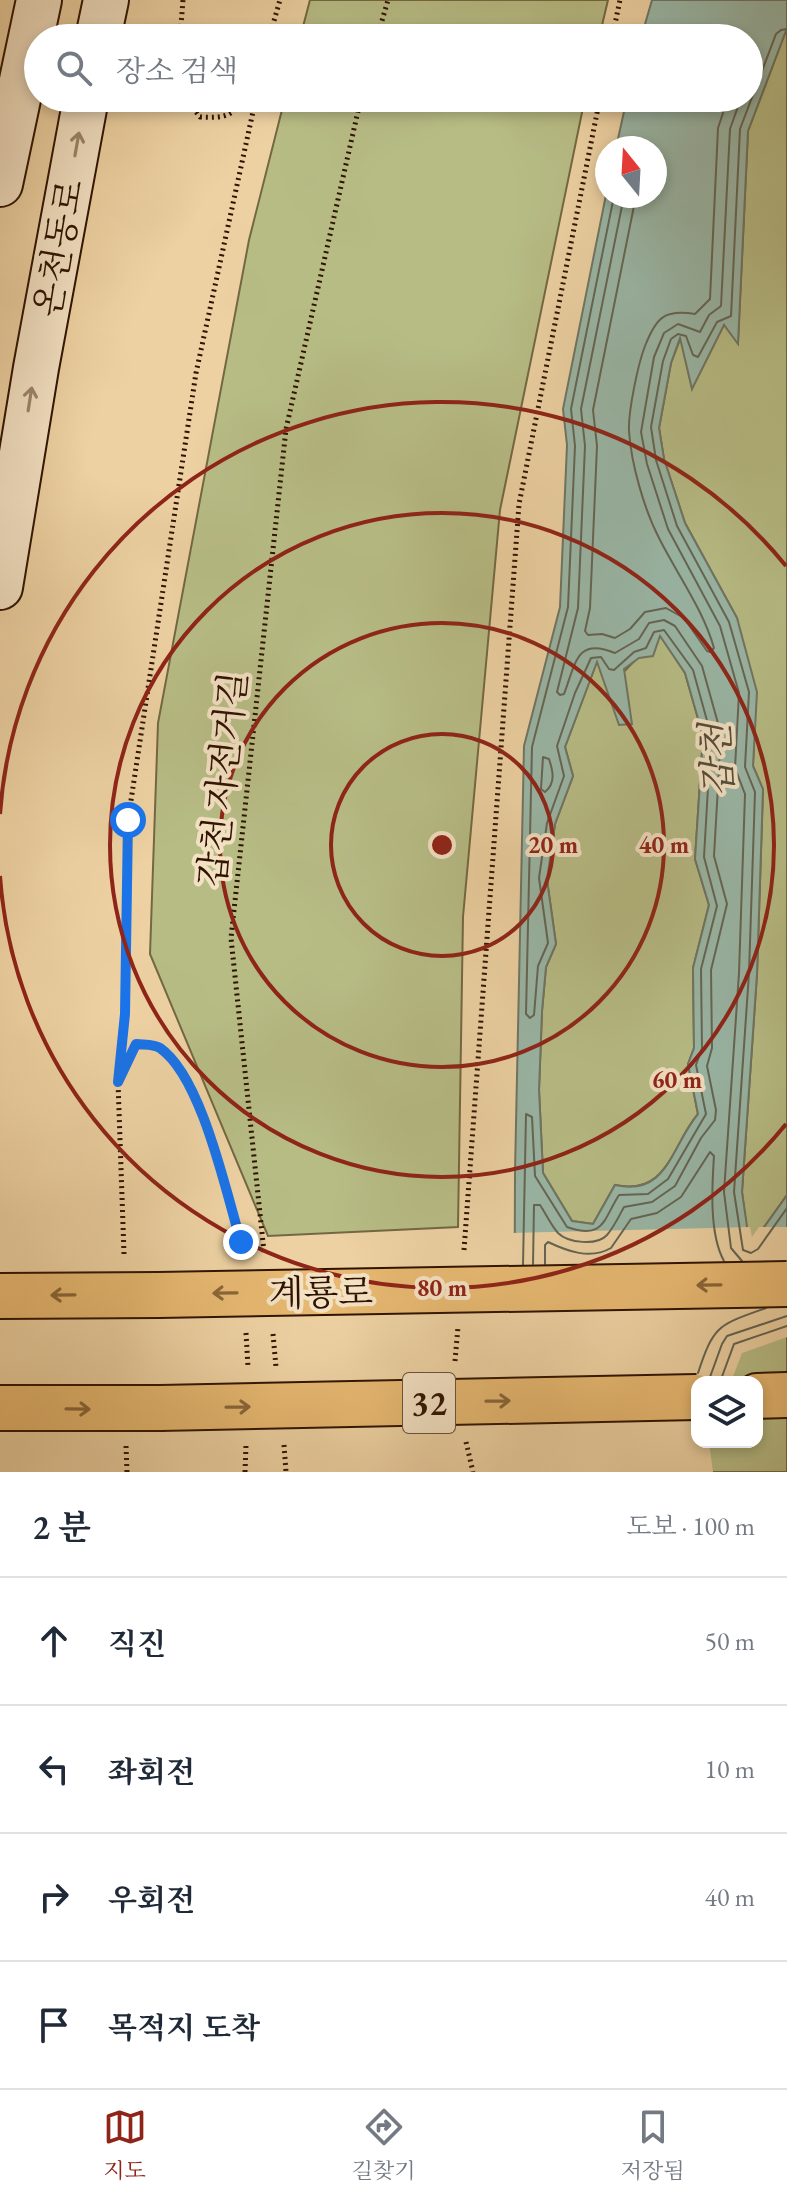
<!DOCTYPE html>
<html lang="ko">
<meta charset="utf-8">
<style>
:root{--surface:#fff;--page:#f2f2f3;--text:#1f2937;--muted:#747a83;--line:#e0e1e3;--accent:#8f2418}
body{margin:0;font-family:"EB Garamond","Noto Serif KR",serif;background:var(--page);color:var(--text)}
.controls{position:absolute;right:24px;bottom:24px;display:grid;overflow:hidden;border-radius:16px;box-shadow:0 4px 12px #0003}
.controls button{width:72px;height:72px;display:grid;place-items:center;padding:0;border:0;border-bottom:2px solid var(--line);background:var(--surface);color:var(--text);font:40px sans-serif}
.compass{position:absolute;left:595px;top:136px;width:72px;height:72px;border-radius:50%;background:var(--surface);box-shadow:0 4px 12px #0003;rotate:342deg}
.stop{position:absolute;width:24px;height:24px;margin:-18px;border:6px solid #1a73e8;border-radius:50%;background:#fff}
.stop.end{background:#1a73e8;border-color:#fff;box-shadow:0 2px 8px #0008}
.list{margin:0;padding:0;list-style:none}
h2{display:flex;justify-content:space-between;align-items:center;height:104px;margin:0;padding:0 32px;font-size:34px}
h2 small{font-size:26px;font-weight:400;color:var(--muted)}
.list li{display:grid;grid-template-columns:52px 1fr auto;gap:24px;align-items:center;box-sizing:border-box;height:128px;padding:0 32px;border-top:2px solid var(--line)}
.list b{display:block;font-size:30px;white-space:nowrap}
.list em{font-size:26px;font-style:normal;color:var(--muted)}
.icon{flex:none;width:44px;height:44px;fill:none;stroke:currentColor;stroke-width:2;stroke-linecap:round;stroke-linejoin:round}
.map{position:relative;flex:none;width:787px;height:1472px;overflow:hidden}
.search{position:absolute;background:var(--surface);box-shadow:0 4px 12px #0003;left:24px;right:24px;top:24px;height:88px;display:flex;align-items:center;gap:20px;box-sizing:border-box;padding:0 28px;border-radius:44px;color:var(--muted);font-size:30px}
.sheet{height:616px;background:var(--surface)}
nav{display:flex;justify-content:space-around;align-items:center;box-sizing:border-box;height:112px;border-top:2px solid var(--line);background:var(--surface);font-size:22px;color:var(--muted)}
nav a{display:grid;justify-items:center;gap:4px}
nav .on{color:var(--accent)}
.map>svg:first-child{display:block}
</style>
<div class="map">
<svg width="787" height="1472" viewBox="0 0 787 1472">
<rect width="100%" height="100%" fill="#edd1a2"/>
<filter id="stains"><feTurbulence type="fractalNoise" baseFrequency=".0025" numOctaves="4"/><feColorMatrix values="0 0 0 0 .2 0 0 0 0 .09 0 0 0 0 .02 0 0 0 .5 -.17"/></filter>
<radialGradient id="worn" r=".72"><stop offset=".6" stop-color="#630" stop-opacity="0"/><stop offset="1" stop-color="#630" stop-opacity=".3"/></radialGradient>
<g fill="#b7bc85" stroke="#736842" stroke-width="2">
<polygon points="310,0 608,0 599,38 300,38"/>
<polygon points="787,28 787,1195 749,1248 742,1192 757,974 763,790 753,766 754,742 737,618 685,523 664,459 659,428 671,363 681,337 692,388 724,324 738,342 748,131"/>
<polygon points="285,98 585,98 500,510 463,917 458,1227 268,1236 150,954 158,723 249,240"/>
<path d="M 660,635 L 685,673 L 703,736 L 695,859 L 709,905 L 693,968 L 694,1048 L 688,1064 L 698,1114 C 671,1146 668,1196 615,1185 L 593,1224 L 572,1221 L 543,1173 L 539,1090 L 542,1011 L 546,967 L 556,944 L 547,880 L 555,824 L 573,776 L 565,747 L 597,661 L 608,688 Z"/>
<polygon points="787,1333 787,1472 709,1472 705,1442 757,1442 757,1382 727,1382 738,1350"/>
</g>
<path fill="#99b7a7" stroke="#6f7564" stroke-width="2" fill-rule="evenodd" d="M 652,0 L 787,0 L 787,28 L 748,131 L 738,344 L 724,325 L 692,389 L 680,338 L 671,363 L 659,428 L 664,459 L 685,523 L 737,618 L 757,692 L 753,766 L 763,789 L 757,974 L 742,1192 L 750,1247 L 787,1195 L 787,1333 L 739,1350 L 697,1382 L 697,1442 L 516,1472 L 514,1458 L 515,1171 L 524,746 L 560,607 L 567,445 L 563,409 L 607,190 L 607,196 L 655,196 L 655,148 L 616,148 L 627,98 L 749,98 L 749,38 L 641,38 ZM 660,636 L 685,673 L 703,736 L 695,859 L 709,905 L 693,968 L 694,1048 L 688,1064 L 698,1114 C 671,1146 668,1197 615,1185 L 593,1224 L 572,1221 L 543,1173 L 539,1090 L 542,1011 L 546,967 L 556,944 L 547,880 L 555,824 L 573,776 L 565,747 L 597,662 L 619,725 L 632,724 L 624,669 L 639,658 L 653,656 Z"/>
<polygon fill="#edd1a2" points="750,1227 752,1237 759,1227 787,1227 787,1337 742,1353 731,1382 697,1382 697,1442 709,1442 713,1472 512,1472 510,1458 511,1233"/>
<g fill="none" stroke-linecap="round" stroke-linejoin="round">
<g stroke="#646554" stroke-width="2">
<polyline points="787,29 781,30 776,34 740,129 731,316 717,322 698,357 693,355 686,336 678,334 671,339 663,361 651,427 656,460 677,526 729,622 749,692 745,767 755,792 749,973 734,1192 743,1250 751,1253 758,1249 787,1208"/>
<polyline points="741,98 730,129 721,306 709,315 700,332 678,324 664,333 654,357 641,432 647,464 668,529 720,626 739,693 735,768 745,794 739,973 724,1192 731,1248 742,1261"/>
<path d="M 636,196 L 593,410 L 597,446 L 590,608 L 585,631 L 588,635 L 602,634 L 615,638 L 630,629 L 645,612 L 666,608 L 684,618 L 707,651 L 710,652 L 714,648 C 703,609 677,574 659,538 C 644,509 631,463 629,431 C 628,412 638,364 645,346 C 656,318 664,309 695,314 L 710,299 L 718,128 L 728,98"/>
<path d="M 543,757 L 549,759 C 553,771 556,783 545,792 L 541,789 Z"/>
<path d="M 533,1264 L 534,1205 L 540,1205 C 546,1214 551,1225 558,1233 C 568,1243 597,1246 607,1235 C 614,1227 619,1216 624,1207 L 652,1202 L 675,1186 L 701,1138 L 715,1120 L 716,1110 L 707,1066 L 712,1048 L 711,970 L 727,904 L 714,856 L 721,734 L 702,666 L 675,626 L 664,620 L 649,623 L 639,639 L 615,653 C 577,637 576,662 564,694 L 560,695 L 557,692 L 578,608 L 585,446 L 581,409 L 624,196"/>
<path d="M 545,1264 L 545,1245 L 548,1242 C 567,1251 590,1260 611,1248 L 631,1219 L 657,1213 L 681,1197 L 710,1152 L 714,1156 C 712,1186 709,1234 724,1261"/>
<path d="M 523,1265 L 526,1114 L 532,1117 L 535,1176 L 567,1227 C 604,1240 603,1220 619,1195 L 648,1194 L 668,1179 L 706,1114 L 696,1065 L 702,1048 L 701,969 L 717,906 L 704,857 L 711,735 L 693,670 L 664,630 L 654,632 L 646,648 L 634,652 L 614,670 L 609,669 L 601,657 L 591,658 L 575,693 L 557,746 L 564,776 L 547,823 L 539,878 L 548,943 L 538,966 L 534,1015 L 530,1018 L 526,1014 L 532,747 L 568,607 L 575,446 L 571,409 L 614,196"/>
<path d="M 698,1373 C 714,1324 719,1325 766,1308"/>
<polyline points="710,1377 722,1344 727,1336 787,1316"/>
<polyline points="720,1382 734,1344 787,1326"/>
</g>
<g stroke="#2f1300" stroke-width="48">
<g id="secondary">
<polyline points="98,38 106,0"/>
<polyline points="0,184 39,0"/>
<polyline points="0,587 36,368 86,98"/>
</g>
</g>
<g stroke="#2f1300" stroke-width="48">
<g id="primary">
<polyline points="0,1296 158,1295"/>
<polyline points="757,1396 787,1395"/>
<polyline points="0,1408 160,1408"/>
</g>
</g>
<g stroke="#2f1300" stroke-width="5" stroke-dasharray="2 4" stroke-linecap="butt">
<polyline points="180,38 183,0"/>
<polyline points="269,38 280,0"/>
<polyline points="377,38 388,0"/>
<polyline points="612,38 620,0"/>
<path d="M 185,98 L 200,117 C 222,118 232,118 244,98"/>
<polyline points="118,1082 125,1014 128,820 196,373 256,98"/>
<polyline points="464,1250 519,504 600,98"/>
<polyline points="264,1252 231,938 286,429 361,98"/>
<path d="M 124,1254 L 118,1082 L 136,1044 C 144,1045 154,1044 160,1048 C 202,1077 226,1193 241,1242 L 242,1255"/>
<polyline points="246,1333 248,1367"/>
<polyline points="273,1334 276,1367"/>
<polyline points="455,1361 458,1327"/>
<polyline points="466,1442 473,1472"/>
<polyline points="284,1445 286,1472"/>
<polyline points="126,1446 127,1472"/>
<polyline points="245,1472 246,1445"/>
</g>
<use href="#secondary" stroke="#f3e1c3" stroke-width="44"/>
<use href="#primary" stroke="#e6b871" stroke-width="44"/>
<g stroke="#2f1300" stroke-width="48" stroke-linecap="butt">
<g id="primary-bridge">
<polyline points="158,1295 787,1284"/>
<polyline points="160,1408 697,1397"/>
</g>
</g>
<use href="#primary-bridge" stroke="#e6b871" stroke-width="44"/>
</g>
<defs><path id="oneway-shaft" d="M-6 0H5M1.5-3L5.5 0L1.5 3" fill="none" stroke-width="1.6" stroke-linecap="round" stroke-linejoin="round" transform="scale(2)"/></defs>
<g stroke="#9b846b">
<use href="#oneway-shaft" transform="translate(77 144) rotate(-80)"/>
<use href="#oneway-shaft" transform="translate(30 399) rotate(-81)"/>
</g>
<g stroke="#8a6638">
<use href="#oneway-shaft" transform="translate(709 1285) rotate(179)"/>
<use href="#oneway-shaft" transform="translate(225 1293) rotate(179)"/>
<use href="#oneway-shaft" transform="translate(63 1295) rotate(179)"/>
<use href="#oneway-shaft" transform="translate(498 1401) rotate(-1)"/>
<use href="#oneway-shaft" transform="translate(238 1407) rotate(-1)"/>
<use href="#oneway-shaft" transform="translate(78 1409) rotate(1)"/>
</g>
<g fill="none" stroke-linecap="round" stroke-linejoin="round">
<path stroke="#1a73e8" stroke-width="10" d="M 128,820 L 125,1014 L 118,1082 L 136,1044 C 144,1045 154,1044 160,1048 C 202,1077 226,1193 241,1242"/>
</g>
<g fill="none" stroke="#8f2418" stroke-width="4">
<circle cx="442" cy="845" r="111"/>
<circle cx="442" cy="845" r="222"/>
<circle cx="442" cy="845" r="332"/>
<path d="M786 1124A443 443 0 0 1 0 876M0 814A443 443 0 0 1 786 566"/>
</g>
<g text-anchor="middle" stroke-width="8" stroke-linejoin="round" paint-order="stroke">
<rect fill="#f3e1c3" stroke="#6a513a" stroke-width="2" x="403" y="1373" width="52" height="60" rx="6"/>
<g font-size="34" font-weight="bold" fill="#2f1300">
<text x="429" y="1415">32</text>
</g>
<g font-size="36" fill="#2f1300" stroke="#f3e1c3">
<text transform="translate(58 248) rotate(-80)" y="13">온천동로</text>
<text transform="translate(222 779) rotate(-84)" y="13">갑천 자전거길</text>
<text transform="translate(321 1292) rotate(-1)" y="13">계룡로</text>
</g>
<g font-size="38" font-style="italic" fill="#544c3a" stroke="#f3e1c3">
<text transform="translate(717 760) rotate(-93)" y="13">갑천</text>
</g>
</g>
<circle cx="442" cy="845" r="12" fill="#8f2418" stroke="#f3e1c3" stroke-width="4"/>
<g font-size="24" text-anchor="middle" font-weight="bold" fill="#8f2418" stroke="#f3e1c3" stroke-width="8" stroke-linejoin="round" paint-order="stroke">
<text x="553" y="853">20 m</text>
<text x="664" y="853">40 m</text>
<text x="677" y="1088">60 m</text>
<text x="442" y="1296">80 m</text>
</g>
<rect width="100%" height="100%" filter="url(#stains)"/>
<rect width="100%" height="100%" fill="url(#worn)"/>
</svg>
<div class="controls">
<button><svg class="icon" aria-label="layers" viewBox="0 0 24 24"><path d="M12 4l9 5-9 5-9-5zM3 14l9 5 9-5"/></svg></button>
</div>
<svg class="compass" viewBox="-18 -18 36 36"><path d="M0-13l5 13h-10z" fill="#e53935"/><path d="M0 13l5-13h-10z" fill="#747a83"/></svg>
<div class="stop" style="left:128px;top:820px"></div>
<div class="stop end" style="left:241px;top:1242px"></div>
<div class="search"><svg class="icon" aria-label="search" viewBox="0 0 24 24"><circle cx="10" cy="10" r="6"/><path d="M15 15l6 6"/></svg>장소 검색</div>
</div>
<section class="sheet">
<h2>2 분<small>도보 · 100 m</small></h2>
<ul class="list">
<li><svg class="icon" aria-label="ahead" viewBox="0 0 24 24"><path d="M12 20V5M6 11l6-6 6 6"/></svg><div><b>직진</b></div><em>50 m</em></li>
<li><svg class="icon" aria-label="left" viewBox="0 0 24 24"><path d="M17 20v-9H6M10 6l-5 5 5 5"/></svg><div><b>좌회전</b></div><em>10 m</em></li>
<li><svg class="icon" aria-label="right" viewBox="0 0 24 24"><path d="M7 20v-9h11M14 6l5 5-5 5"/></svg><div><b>우회전</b></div><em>40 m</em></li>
<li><svg class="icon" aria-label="arrive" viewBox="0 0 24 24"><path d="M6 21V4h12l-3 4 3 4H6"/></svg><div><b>목적지 도착</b></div></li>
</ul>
</section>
<nav>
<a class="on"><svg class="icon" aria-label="map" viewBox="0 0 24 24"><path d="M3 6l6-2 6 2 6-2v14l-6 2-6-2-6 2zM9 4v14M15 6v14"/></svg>지도</a>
<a><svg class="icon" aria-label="directions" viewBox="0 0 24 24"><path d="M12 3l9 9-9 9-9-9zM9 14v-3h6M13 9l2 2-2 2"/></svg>길찾기</a>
<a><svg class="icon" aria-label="saved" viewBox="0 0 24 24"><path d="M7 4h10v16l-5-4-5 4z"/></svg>저장됨</a>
</nav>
